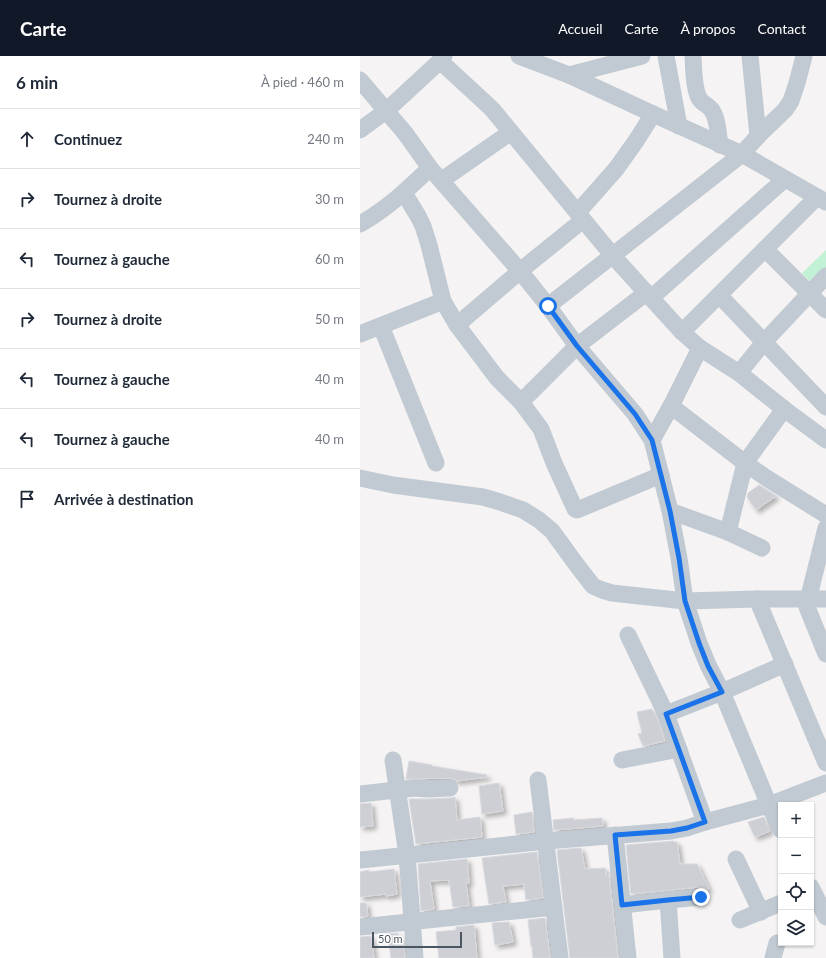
<!DOCTYPE html>
<html lang="fr">
<meta charset="utf-8">
<style>
:root{--surface:#fff;--page:#f6f6f7;--text:#1f2937;--muted:#747a83;--line:#e0e1e3;--accent:#111827}
body{margin:0;font-family:Lato,sans-serif;background:var(--page);color:var(--text)}
.controls{position:absolute;right:12px;bottom:12px;display:grid;overflow:hidden;border-radius:0px;box-shadow:0 1px 3px #0004}
.controls button{width:36px;height:36px;display:grid;place-items:center;padding:0;border:0;border-bottom:1px solid var(--line);background:var(--surface);color:var(--text);font:20px sans-serif}
.scale{position:absolute;left:12px;bottom:10px;width:90px;box-sizing:border-box;padding-left:4px;border:2px solid #4a5661;border-top:0;font-size:11px;line-height:14px;white-space:nowrap;color:#4a5661;-webkit-text-stroke:3px #fff;paint-order:stroke}
.stop{position:absolute;width:12px;height:12px;margin:-9px;border:3px solid #1a73e8;border-radius:50%;background:#fff}
.stop.end{background:#1a73e8;border-color:#fff;box-shadow:0 1px 4px #0008}
.list{margin:0;padding:0;list-style:none}
h2{display:flex;justify-content:space-between;align-items:center;height:52px;margin:0;padding:0 16px;font-size:17px}
h2 small{font-size:13px;font-weight:400;color:var(--muted)}
.list li{display:grid;grid-template-columns:26px 1fr auto;gap:12px;align-items:center;box-sizing:border-box;height:60px;padding:0 16px;border-top:1px solid var(--line)}
.list b{display:block;font-size:15px;white-space:nowrap}
.list em{font-size:13px;font-style:normal;color:var(--muted)}
.icon{flex:none;width:22px;height:22px;fill:none;stroke:currentColor;stroke-width:2;stroke-linecap:round;stroke-linejoin:round}
.map{position:relative;flex:none;width:466px;height:902px;overflow:hidden}
header{display:flex;align-items:center;gap:24px;box-sizing:border-box;height:56px;padding:0 20px;background:var(--accent);color:#fff}
header strong{font-size:19px}
nav{display:flex;gap:22px;margin-inline-start:auto;font-size:14px}
main{display:flex}
aside{flex:1;background:var(--surface)}
.map>svg:first-child{display:block}
</style>
<header>
<strong>Carte</strong>
<nav><a>Accueil</a><a>Carte</a><a>À propos</a><a>Contact</a></nav>
</header>
<main>
<aside>
<h2>6 min<small>À pied · 460 m</small></h2>
<ul class="list">
<li><svg class="icon" aria-label="ahead" viewBox="0 0 24 24"><path d="M12 20V5M6 11l6-6 6 6"/></svg><div><b>Continuez</b></div><em>240 m</em></li>
<li><svg class="icon" aria-label="right" viewBox="0 0 24 24"><path d="M7 20v-9h11M14 6l5 5-5 5"/></svg><div><b>Tournez à droite</b></div><em>30 m</em></li>
<li><svg class="icon" aria-label="left" viewBox="0 0 24 24"><path d="M17 20v-9H6M10 6l-5 5 5 5"/></svg><div><b>Tournez à gauche</b></div><em>60 m</em></li>
<li><svg class="icon" aria-label="right" viewBox="0 0 24 24"><path d="M7 20v-9h11M14 6l5 5-5 5"/></svg><div><b>Tournez à droite</b></div><em>50 m</em></li>
<li><svg class="icon" aria-label="left" viewBox="0 0 24 24"><path d="M17 20v-9H6M10 6l-5 5 5 5"/></svg><div><b>Tournez à gauche</b></div><em>40 m</em></li>
<li><svg class="icon" aria-label="left" viewBox="0 0 24 24"><path d="M17 20v-9H6M10 6l-5 5 5 5"/></svg><div><b>Tournez à gauche</b></div><em>40 m</em></li>
<li><svg class="icon" aria-label="arrive" viewBox="0 0 24 24"><path d="M6 21V4h12l-3 4 3 4H6"/></svg><div><b>Arrivée à destination</b></div></li>
</ul>
</aside>
<div class="map">
<svg width="466" height="902" viewBox="0 0 466 902">
<defs>
<filter id="shadow"><feDropShadow dx="3.5" dy="3.5" stdDeviation="2" flood-color="#0004"/></filter>
</defs>
<rect width="100%" height="100%" fill="#f5f3f3"/>
<polygon fill="#c3f1d5" points="466,194 466,231 460,236 442,217"/>
<g fill="#cdcfd5" stroke="#d7d9de" filter="url(#shadow)">
<polygon points="399,429 416,440 396,454 387,441 388,437"/>
<polygon points="292,653 297,662 305,685 283,690 278,678 282,677 277,656"/>
<polygon points="49,705 72,709 72,710 127,719 127,721 97,725 94,723 90,722 46,723"/>
<polygon points="139,727 143,755 122,758 119,730"/>
<polygon points="95,741 97,764 120,761 122,781 56,788 49,743 68,743 90,742"/>
<polygon points="11,747 13,770 0,771 0,748"/>
<polygon points="172,756 174,776 156,778 154,759"/>
<polygon points="404,761 410,775 395,781 388,766"/>
<polygon points="213,762 214,764 242,762 243,770 194,774 193,764"/>
<polygon points="314,785 314,786 317,786 320,808 337,808 349,833 348,834 345,832 340,831 271,838 266,789"/>
<polygon points="221,792 225,813 245,812 246,820 249,819 258,902 210,902 197,794"/>
<polygon points="177,796 183,842 166,844 164,828 143,830 146,846 129,848 122,802"/>
<polygon points="107,803 109,827 106,827 109,850 93,851 89,824 70,825 74,853 61,855 58,808"/>
<polygon points="34,813 37,838 26,840 26,838 0,841 0,816 9,814 9,816"/>
<polygon points="0,847 6,847 8,860 0,861"/>
<polygon points="185,862 190,902 173,902 172,890 171,890 168,864"/>
<polygon points="149,866 153,886 135,889 132,867"/>
<polygon points="114,869 117,902 79,902 76,876 96,874 96,871"/>
<polygon points="38,877 38,882 43,882 45,902 31,902 28,878"/>
<polygon points="11,880 14,902 0,902 0,881"/>
</g>
<g fill="none" stroke-linecap="round" stroke-linejoin="round">
<g stroke="#c1cad2" stroke-width="17">
<polyline points="159,0 209,19 293,58 382,98 466,146"/>
<polyline points="306,0 319,70"/>
<path d="M 333,0 C 334,14 333,27 338,40 C 341,48 346,47 351,53 C 358,62 358,77 360,89"/>
<polyline points="390,0 398,80"/>
<polyline points="80,5 132,53 253,200 322,276 340,292 379,317 424,353 466,384"/>
<polyline points="209,19 282,0"/>
<polyline points="0,24 45,77 70,112 160,215 188,250 217,290 275,358 292,384 310,455 319,502 325,545 339,587 348,609 362,636 409,749 421,774"/>
<polyline points="0,74 26,55 80,5 84,0"/>
<polyline points="82,124 151,76"/>
<polyline points="44,137 58,160 63,170 69,189 83,245 97,269 137,322 161,346 181,373 194,407 215,453 217,454 301,419"/>
<polyline points="218,156 256,113 276,85 293,58"/>
<path d="M 0,168 C 27,153 49,132 70,112"/>
<polyline points="405,193 466,254"/>
<polyline points="359,239 466,351"/>
<polyline points="291,242 425,123"/>
<polyline points="188,250 382,98 398,80 425,54 431,45 437,27 444,0"/>
<polyline points="97,269 160,215 223,164"/>
<polyline points="21,270 76,407"/>
<polyline points="322,276 457,141"/>
<polyline points="0,278 83,245"/>
<polyline points="379,317 404,286 466,220"/>
<polyline points="161,346 217,290 286,237"/>
<polyline points="311,350 385,407 405,421 466,459"/>
<polyline points="292,384 311,350 340,292"/>
<polyline points="0,422 33,429 123,441 140,446 163,454 179,464 192,475 216,508 233,530 242,534 252,537 325,545 397,543 466,543"/>
<polyline points="310,455 368,476 402,492"/>
<polyline points="466,472 448,544 447,551 466,598"/>
<polyline points="368,476 385,407 424,353"/>
<polyline points="397,543 466,707"/>
<polyline points="268,579 306,658 345,766"/>
<polyline points="306,658 362,636 425,608"/>
<polyline points="33,704 47,799 55,902"/>
<polyline points="262,704 319,693"/>
<polyline points="178,724 200,902"/>
<polyline points="0,738 54,732 68,733 90,732"/>
<polyline points="255,779 268,902"/>
<polyline points="376,803 401,856"/>
<polyline points="0,804 186,785 311,775 327,772 345,766 409,749 466,727"/>
<polyline points="451,831 466,861"/>
<polyline points="308,844 312,902"/>
<polyline points="262,849 308,844 341,841"/>
<polyline points="380,864 421,847"/>
<polyline points="0,871 194,851"/>
<polyline points="413,902 417,887"/>
</g>
</g>
<g fill="none" stroke-linecap="round" stroke-linejoin="round">
<polyline stroke="#1a73e8" stroke-width="5" points="188,250 217,290 275,358 292,384 310,455 319,502 325,545 339,587 348,610 362,636 306,658 345,766 327,772 311,775 255,779 262,849 308,844 341,841"/>
</g>
</svg>
<div class="controls">
<button>+</button>
<button>−</button>
<button><svg class="icon" aria-label="locate" viewBox="0 0 24 24"><circle cx="12" cy="12" r="6"/><path d="M12 2v4M12 18v4M2 12h4M18 12h4"/></svg></button>
<button><svg class="icon" aria-label="layers" viewBox="0 0 24 24"><path d="M12 4l9 5-9 5-9-5zM3 14l9 5 9-5"/></svg></button>
</div>
<div class="scale">50 m</div>
<div class="stop" style="left:188px;top:250px"></div>
<div class="stop end" style="left:341px;top:841px"></div>
</div>
</main>
